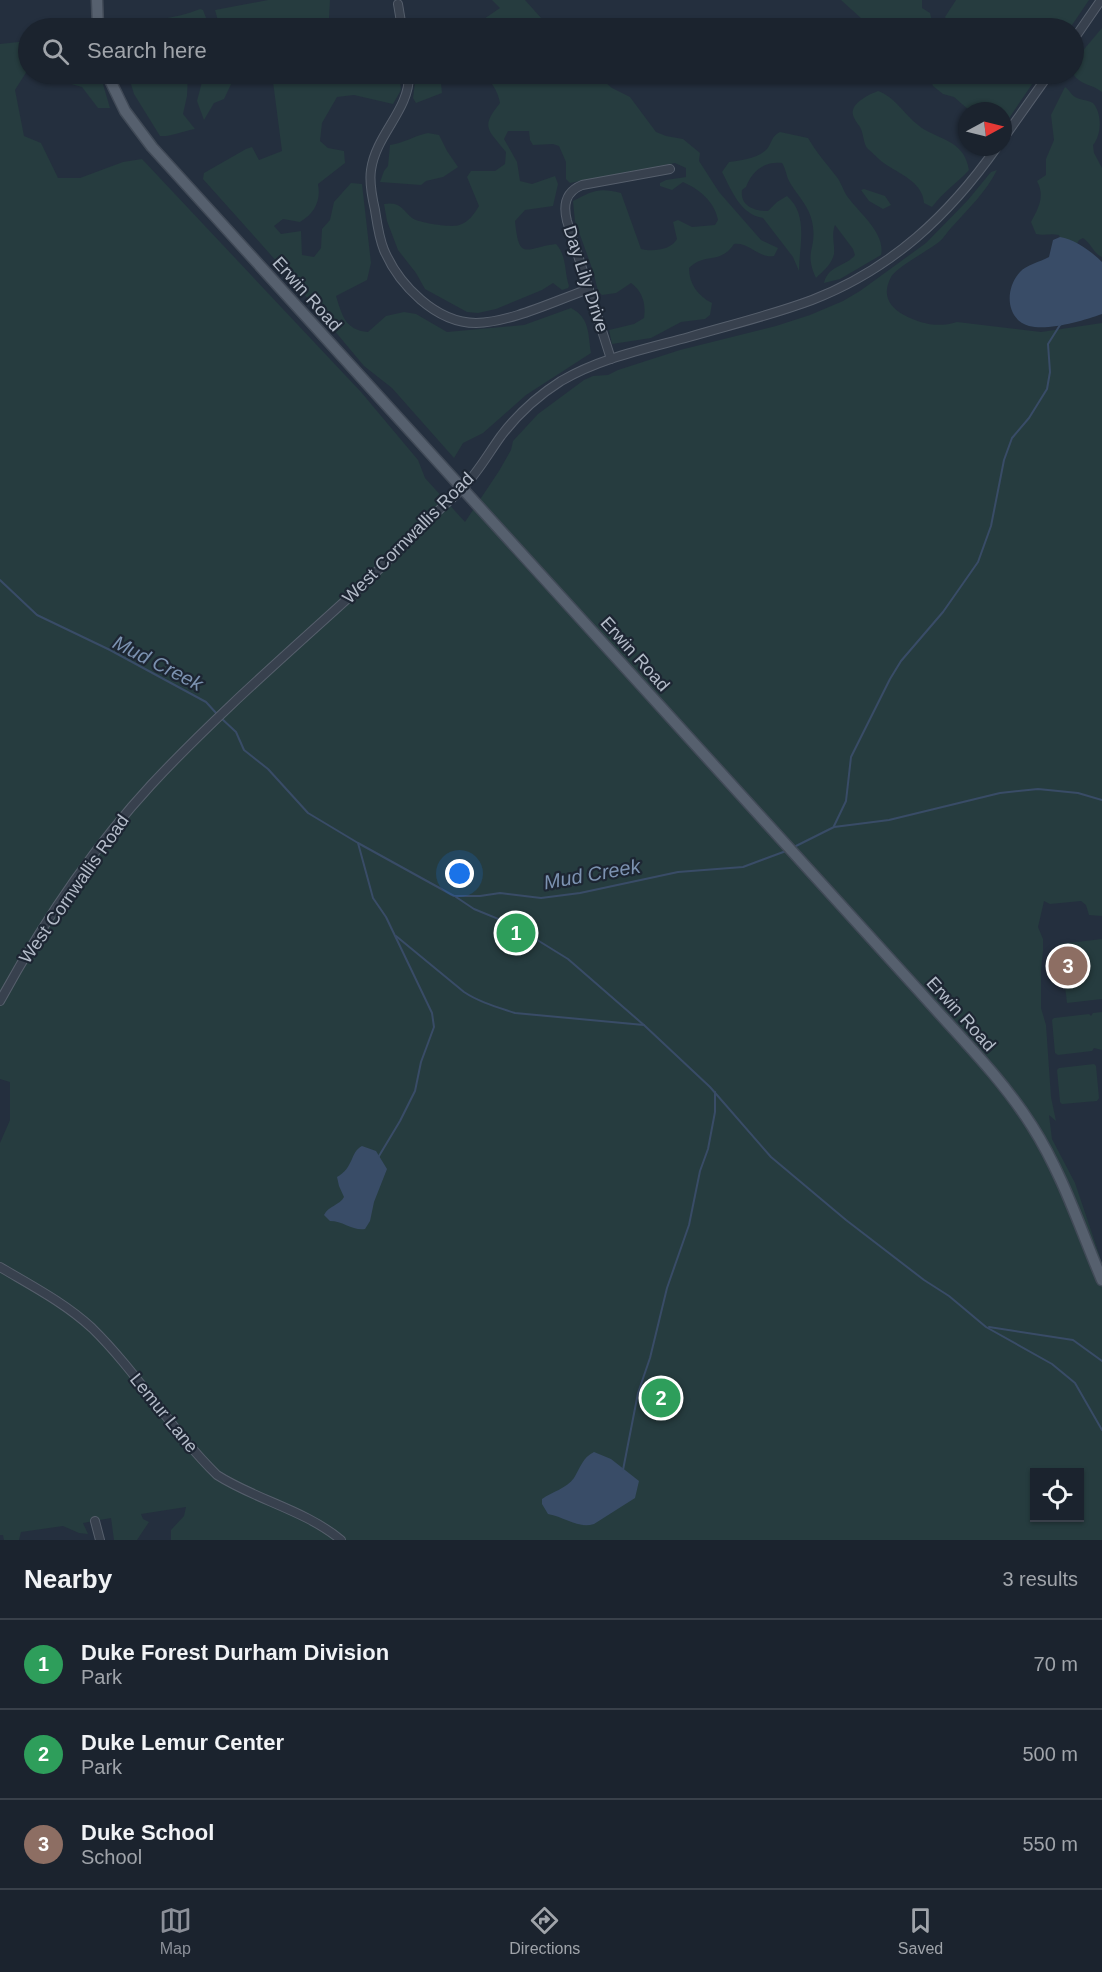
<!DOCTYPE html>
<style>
:root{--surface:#1b232e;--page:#282f3a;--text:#f1f3f6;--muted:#a0a4aa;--line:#39404a;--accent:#8c9099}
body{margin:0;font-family:Arial,sans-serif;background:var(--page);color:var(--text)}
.controls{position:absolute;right:18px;bottom:18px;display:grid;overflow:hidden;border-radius:0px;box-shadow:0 2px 4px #0004}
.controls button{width:54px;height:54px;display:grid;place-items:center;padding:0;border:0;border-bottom:2px solid var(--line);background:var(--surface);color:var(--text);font:30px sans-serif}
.compass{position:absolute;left:958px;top:102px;width:54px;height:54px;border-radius:50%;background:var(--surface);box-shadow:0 2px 4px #0004;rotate:83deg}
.you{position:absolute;left:460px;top:874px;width:21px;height:21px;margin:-15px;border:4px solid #fff;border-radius:50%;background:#1a73e8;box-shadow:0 0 0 9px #1a73e833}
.badge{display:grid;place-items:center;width:39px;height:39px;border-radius:50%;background:var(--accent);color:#fff;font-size:20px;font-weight:700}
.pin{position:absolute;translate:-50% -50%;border:3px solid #fff;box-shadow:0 2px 6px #0006}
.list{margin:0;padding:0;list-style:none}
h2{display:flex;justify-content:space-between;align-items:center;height:78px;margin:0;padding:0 24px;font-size:26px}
h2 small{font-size:20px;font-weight:400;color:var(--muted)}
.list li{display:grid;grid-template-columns:39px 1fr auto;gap:18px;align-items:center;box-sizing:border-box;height:90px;padding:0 24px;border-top:2px solid var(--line)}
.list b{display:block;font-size:22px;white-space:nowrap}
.list p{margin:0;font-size:20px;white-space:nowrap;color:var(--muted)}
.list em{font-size:20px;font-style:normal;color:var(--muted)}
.icon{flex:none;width:33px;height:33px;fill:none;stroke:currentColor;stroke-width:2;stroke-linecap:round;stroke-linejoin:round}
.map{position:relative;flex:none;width:1102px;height:1540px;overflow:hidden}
.search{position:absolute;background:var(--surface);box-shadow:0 2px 4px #0004;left:18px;right:18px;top:18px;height:66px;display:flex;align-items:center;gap:15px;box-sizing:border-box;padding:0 21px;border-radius:33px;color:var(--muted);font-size:22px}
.sheet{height:348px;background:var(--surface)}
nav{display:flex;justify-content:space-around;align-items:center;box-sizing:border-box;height:84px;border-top:2px solid var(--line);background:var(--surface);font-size:16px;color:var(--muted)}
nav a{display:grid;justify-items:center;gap:3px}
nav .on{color:var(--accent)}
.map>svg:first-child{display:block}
</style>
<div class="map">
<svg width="1102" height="1540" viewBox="0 0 1102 1540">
<rect width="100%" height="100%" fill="#242f3e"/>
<g fill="#263c3f" fill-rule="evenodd">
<polygon points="268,0 330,0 329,18 324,28 220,28 215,10"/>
<path d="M 492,0 L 525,0 L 550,28 C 527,29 507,25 485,25 L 481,21 L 500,8 Z"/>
<polygon points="841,0 922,0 922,8 930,13 932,21 925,25 913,23 914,27 912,28 872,28"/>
<polygon points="956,0 1089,0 1070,28 952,28 945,17"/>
<path d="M 200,9 L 203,10 L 208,23 L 206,28 L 190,23 L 182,26 L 180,28 L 123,28 C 148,18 175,20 200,9 Z"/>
<polygon points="436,18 458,26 458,28 411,28 415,24"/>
<path d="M 1102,28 L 1102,92 C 1092,84 1080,85 1073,74 L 1075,60 Z"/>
<path d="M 28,41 L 28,72 L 27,71 L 15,90 L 24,136 L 41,143 L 58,178 L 80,178 L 123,162 L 142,159 L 361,392 L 418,460 L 425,478 L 465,522 L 499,471 L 511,450 L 513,441 L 538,414 L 584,380 L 593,376 L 608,375 L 618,370 L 680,350 L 776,326 L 810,315 L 843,301 L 860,291 L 926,243 L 968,200 L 991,172 L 997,170 C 986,192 968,209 951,228 C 947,232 944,238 939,242 C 929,250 897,267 891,277 C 882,294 888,306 904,315 C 921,324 938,328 957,322 L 1041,332 L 1102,323 L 1102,916 L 1089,915 L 1086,905 L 1081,901 L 1050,904 L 1044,901 L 1038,927 L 1043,939 L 1043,951 L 1041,970 L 1041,1008 L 1046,1025 L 1051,1097 L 1056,1121 L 1049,1115 L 1052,1139 L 1075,1183 L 1102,1263 L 1102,1540 L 171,1540 L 171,1530 L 184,1516 L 186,1507 L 141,1514 L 143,1519 L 149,1522 L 137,1540 L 114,1540 L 111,1518 L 83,1523 L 88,1534 L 79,1533 L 63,1526 L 21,1532 L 19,1540 L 4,1540 L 3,1535 L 0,1535 L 0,1143 L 10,1120 L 10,1082 L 0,1079 L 0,44 ZM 1034,1472 L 1080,1472 L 1080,1518 L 1034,1518 Z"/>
<polygon points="35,74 100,74 110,108 98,108 82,87"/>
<path d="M 128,74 L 188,74 L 187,96 L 183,114 L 195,129 C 183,131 171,137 160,136 L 134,94 Z"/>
<polygon points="204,74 236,74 224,99 214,103 204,120 197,101"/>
<path d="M 272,74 L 399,74 L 401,90 L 393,104 L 354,95 L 337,97 L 322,123 L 320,141 L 328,148 L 344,151 L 345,163 L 318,184 C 321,201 315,213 300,222 L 283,219 L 274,226 L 281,234 L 301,231 L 302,255 L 314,257 L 321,248 L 322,229 L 330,220 L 334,202 L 351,183 L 362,184 L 371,263 L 367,280 L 336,296 C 342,315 345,330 368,332 L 386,316 L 404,312 L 416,314 L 447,332 L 524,325 L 571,308 C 590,318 588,334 591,353 L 526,395 L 483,433 L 463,443 L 454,458 L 392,388 L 364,366 L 278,263 L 203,179 L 204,173 L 246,149 L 252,147 L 259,160 L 282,151 Z"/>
<polygon points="416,74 440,74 442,93 416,103 413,98"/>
<path d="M 480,74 L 596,74 L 612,88 L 630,97 L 656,132 L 666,136 L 683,139 L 700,153 L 699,161 L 719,192 L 761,240 L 778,248 L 774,256 C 759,259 749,242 734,244 C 720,265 705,252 689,268 C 689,284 698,296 712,303 L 710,315 L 705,319 L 681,322 L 651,338 L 612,344 L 609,330 L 634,324 L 644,318 C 646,304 643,292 631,283 L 616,293 L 602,295 L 598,291 L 593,271 L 575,221 L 573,201 C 592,191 599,187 621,193 L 641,249 C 653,252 671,250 677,239 L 673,222 L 678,220 L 692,227 L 715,225 L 718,220 C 715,202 699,189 683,182 L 672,190 L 660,186 L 660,183 L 666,180 L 686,177 L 686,168 L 675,163 L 570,183 L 566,179 L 566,162 L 559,146 L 553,144 L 533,145 L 530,140 L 529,131 L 508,131 L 504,139 L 517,162 L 520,181 L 532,184 L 555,176 L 558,184 L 553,206 L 525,210 L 515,221 C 519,262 525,248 556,244 C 567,256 564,271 569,286 L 568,288 L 562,290 L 553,283 L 542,290 L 496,309 L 478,313 L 467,312 L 425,289 L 416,273 L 398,250 L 387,221 L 384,204 C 400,201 403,210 412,218 C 419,223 452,228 459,225 C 469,222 474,214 479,206 L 467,177 L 471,171 L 495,171 L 505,164 L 506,152 C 488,129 480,128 500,103 C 498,91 490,78 480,74 Z"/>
<polygon points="928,74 960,74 966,77 974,74 1039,74 1003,127 1003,111 970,111 954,97 943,94 933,86"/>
<path d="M 1065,87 C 1070,90 1070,94 1075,97 C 1080,100 1088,100 1093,103 C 1102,113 1102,134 1093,145 L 1094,153 L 1102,168 L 1102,257 C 1093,253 1091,243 1083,238 L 1079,240 L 1074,249 L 1064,248 L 1059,235 C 1050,233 1044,236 1036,234 L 1031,222 C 1039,207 1045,196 1037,181 L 1046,175 L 1046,159 L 1054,140 L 1051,115 Z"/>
<path d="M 878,91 C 895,97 904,114 918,125 C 936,140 964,138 969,170 C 957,183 943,192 932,207 L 924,203 C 923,184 904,176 890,167 C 882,163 875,155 868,149 C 863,144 864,134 860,127 C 858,124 854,119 853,115 C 850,103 870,94 878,91 Z"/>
<path d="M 780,132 L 808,138 C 816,152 826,163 836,176 C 841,182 843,190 847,196 C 858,212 886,233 881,255 L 840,279 L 824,283 C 828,265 847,266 855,255 L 853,249 L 835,225 C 831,235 835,244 834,254 C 832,264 823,271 816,278 C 804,252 816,250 813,227 C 811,207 798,197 789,181 C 786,175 786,169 782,163 C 764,161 752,171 746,187 L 742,190 C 740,206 754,211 768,211 L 777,202 L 787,196 C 809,215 799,246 799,271 L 793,257 L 763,218 C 740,214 732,191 722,172 L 729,162 C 741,160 756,159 766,150 C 772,144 771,136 780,132 Z"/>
<path d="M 428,133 L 439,135 L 447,151 L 458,167 L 443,177 L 426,181 L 421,185 L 380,182 L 384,171 L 388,166 L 390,145 C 404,143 414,136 428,133 Z"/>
<polygon points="864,189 885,196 891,205 883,209 869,201 861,190"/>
<polygon points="1102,939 1102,999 1067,1003 1060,944"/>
<polygon points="1102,1012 1102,1050 1094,1048 1092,1051 1058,1055 1055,1053 1052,1020 1054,1018 1089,1014 1091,1016 1093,1013"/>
<polygon points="1094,1064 1096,1066 1099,1098 1097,1101 1062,1104 1060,1102 1057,1070 1059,1068"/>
</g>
<g fill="#394c67">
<path d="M 1060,237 C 1075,239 1092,252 1102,262 L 1102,314 C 1083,321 1048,331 1029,326 C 1005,319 1005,288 1020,272 C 1026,265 1040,262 1049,257 L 1053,240 Z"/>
<path d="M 362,1146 L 376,1151 L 387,1169 L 374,1202 L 370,1221 L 365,1229 C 353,1231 343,1221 330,1221 L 324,1215 C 328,1206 340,1205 344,1197 L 339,1186 L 337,1177 C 354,1168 350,1152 362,1146 Z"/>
<path d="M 594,1452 L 611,1459 L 639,1481 L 635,1498 L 594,1524 C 578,1529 565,1517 548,1514 L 542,1504 L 542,1499 C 553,1491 566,1489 574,1478 C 580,1468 583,1457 594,1452 Z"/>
</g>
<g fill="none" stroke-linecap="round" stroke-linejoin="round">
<g stroke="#394c67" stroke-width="2">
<polyline points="0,580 37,615 110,650 206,702 217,714"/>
<polyline points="221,718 236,732 244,750 268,769 308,813 358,843 454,896 480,896 500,893 541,898 580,893 678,872 743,867 786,851"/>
<polyline points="834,826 846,801 851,757 890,679 901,661 943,612 978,562 991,526 1004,460 1012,438 1029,418 1047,389 1050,372 1048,344 1060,325"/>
<polyline points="358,843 373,898 386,917 432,1013 434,1027 421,1062 415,1091 400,1121 379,1156"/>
<polyline points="794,847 834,827 889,820 1000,793 1038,789 1078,793 1102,800"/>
<polyline points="456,897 474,909 513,925 568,959 645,1026 710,1087 771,1157 846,1220 924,1280 949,1296 986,1327 1052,1364 1075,1383 1102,1430"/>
<path d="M 396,936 L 464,992 C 479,1002 497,1007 515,1013 L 644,1025"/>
<polyline points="989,1327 1073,1340 1102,1361"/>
<polyline points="623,1470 638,1393 650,1358 667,1288 689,1225 700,1171 708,1149 715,1112 715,1092"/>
</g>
<g stroke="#565f6c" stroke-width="10">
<g id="minor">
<polyline points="398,4 402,28"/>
<polyline points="1074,39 1101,0"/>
<path d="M 409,74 C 410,110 376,134 371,170 C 369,183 372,197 375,210 C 377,223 379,238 384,250 C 399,285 436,323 476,323 C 512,322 554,301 589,289"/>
<polyline points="1003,139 1049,74"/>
<path d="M 611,359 L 567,221 C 563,205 565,192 582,185 L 670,169"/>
<path d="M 0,1001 C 42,924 92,849 151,785 C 219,712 295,647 368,580 C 391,558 413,535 436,513 C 444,505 453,498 461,490 C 477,474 488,454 501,436 C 517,415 539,395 561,381 C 600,358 645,349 689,337 C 730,325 772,315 812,300 C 892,269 949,215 997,147"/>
<path d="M 0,1267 C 32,1286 65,1303 92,1328 C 138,1373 171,1430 217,1475 C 256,1500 305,1510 341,1540"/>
<polyline points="95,1521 100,1540"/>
</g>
</g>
<g stroke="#414a57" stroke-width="13">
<g id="major">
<polyline points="97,0 98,28"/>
<path d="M 107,74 L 125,111 L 152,147 L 920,992 C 958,1035 1001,1077 1032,1126 C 1062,1173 1080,1228 1102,1280"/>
</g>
</g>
<use href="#minor" stroke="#38414e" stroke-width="8"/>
<use href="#major" stroke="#56606e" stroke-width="10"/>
</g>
<g text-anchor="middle" stroke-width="4.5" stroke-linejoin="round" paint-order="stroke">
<g font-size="18" fill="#b4bcc9" stroke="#1d2633">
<text transform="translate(586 279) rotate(72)" y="6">Day Lily Drive</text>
<text transform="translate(307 294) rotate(48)" y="6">Erwin Road</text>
<text transform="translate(408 538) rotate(-45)" y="6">West Cornwallis Road</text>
<text transform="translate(635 654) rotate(48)" y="6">Erwin Road</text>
<text transform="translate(74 889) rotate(-55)" y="6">West Cornwallis Road</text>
<text transform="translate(961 1014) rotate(48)" y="6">Erwin Road</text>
<text transform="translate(164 1413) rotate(51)" y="6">Lemur Lane</text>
</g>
<g font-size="20" font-style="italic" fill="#7c92b1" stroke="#1d2633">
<text transform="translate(158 663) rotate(27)" y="7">Mud Creek</text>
<text transform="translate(592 874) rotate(-10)" y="7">Mud Creek</text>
</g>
</g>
</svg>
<div class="controls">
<button><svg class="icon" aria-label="locate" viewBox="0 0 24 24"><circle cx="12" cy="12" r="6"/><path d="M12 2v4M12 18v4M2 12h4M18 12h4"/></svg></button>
</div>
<svg class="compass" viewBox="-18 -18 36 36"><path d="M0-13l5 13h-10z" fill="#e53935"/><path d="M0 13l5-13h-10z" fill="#a0a4aa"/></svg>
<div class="you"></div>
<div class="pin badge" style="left:516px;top:933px;background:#2e9e5b">1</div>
<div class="pin badge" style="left:661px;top:1398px;background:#2e9e5b">2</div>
<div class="pin badge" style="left:1068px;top:966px;background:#8d6e63">3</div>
<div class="search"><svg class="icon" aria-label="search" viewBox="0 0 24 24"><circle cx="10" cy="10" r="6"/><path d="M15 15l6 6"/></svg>Search here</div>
</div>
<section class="sheet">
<h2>Nearby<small>3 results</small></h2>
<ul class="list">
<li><span class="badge" style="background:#2e9e5b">1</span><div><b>Duke Forest Durham Division</b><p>Park</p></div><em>70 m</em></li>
<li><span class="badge" style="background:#2e9e5b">2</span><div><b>Duke Lemur Center</b><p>Park</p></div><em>500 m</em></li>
<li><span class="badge" style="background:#8d6e63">3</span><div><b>Duke School</b><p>School</p></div><em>550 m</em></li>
</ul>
</section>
<nav>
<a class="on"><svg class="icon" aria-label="map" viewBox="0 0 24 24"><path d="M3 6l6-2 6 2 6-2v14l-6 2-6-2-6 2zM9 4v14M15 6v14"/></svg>Map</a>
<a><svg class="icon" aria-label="directions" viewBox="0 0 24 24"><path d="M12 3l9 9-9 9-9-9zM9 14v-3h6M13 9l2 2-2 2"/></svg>Directions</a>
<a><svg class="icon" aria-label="saved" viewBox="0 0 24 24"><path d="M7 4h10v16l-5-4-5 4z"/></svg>Saved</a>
</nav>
